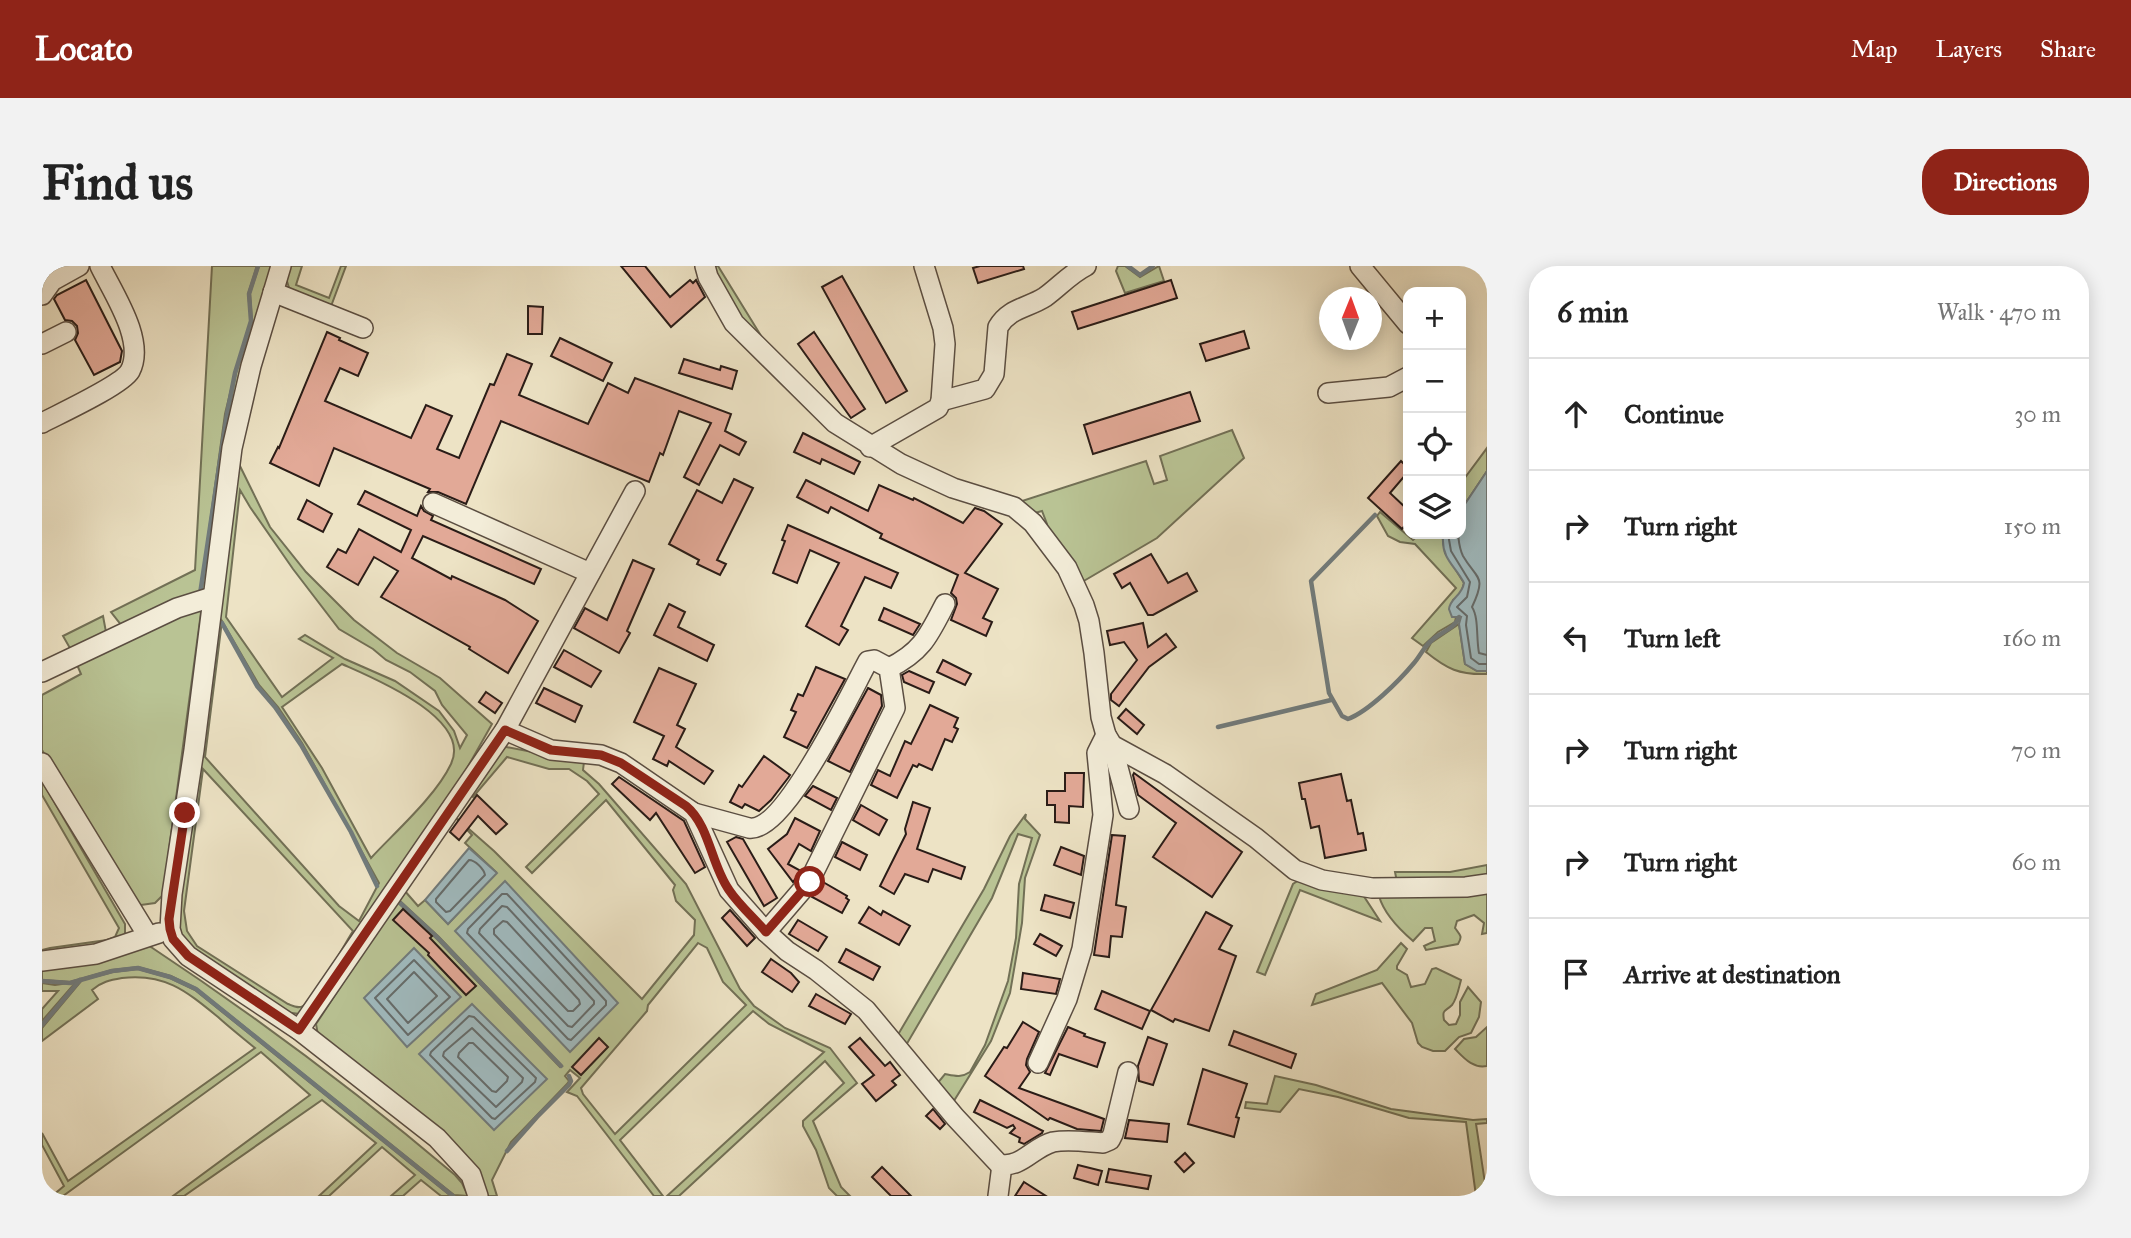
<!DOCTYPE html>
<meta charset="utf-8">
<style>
:root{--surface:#fff;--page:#f2f2f2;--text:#222;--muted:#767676;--line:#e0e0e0;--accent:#8f2418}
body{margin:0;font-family:"IM FELL Great Primer",serif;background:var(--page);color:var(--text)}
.controls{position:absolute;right:21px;top:21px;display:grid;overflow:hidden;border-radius:14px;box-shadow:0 4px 18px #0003}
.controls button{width:63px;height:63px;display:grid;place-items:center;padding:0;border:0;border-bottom:2px solid var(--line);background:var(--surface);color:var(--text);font:35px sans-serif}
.compass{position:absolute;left:1277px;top:21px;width:63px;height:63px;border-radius:50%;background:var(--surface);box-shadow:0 4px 18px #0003;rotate:1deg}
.stop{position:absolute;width:21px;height:21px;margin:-16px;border:5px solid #8f2418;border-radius:50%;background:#fff}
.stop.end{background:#8f2418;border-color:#fff;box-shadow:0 2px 7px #0008}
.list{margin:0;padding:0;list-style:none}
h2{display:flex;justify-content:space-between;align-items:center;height:91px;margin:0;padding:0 28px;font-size:30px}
h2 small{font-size:23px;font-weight:400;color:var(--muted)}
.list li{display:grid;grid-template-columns:46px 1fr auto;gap:21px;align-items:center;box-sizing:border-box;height:112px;padding:0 28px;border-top:2px solid var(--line)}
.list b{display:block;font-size:26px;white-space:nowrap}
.list em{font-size:23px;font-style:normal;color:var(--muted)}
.icon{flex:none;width:38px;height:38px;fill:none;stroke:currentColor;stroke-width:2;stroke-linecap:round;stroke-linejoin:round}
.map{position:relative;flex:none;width:1445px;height:930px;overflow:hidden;border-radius:28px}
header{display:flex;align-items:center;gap:42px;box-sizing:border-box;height:98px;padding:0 35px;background:var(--accent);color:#fff}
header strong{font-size:33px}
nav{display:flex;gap:38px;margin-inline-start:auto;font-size:24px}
.intro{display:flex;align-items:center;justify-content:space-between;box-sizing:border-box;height:168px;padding:0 42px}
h1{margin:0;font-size:49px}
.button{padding:18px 32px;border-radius:28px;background:var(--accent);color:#fff;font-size:24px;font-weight:700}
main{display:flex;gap:42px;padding:0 42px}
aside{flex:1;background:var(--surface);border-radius:28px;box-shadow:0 4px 18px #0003}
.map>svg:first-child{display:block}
</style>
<header>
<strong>Locato</strong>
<nav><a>Map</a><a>Layers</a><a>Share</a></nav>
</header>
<div class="intro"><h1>Find us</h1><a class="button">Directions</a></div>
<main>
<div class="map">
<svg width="1445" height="930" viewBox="0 0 1445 930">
<rect width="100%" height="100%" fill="#ede3c5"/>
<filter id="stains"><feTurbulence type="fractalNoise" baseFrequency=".00286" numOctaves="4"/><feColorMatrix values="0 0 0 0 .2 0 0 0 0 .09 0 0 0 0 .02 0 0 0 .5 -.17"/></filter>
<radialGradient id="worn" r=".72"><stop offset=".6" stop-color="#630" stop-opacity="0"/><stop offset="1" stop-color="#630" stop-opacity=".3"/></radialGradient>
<g fill="#b9c394" stroke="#727056" stroke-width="2" fill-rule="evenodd">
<polygon points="170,0 215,0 206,28 209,55 193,107 183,148 158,329 80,360 69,346 153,304"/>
<polygon points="217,0 230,0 163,323 159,328 186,148 194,107 210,56 208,27"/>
<polygon points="247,0 260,0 254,19 287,32 299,0 304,0 288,43 248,25 244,12"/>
<polygon points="669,0 676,0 721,73 695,53"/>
<polygon points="1076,0 1083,0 1098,11 1117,0 1122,15 1083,27 1074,5"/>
<polygon points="1190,164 1202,192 1115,272 1040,316 1001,260 1005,258 1000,245 989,248 980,235 1104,195 1112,218 1125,214 1118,190"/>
<polygon points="1445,182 1445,205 1419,244 1419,217"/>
<path d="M 196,196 L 228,261 L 264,306 L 312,354 L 355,387 L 398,412 L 450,458 L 424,504 L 281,721 L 265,743 L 258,748 L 242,746 L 151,685 L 139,668 L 134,643 ZM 198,224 L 208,241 L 251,303 L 297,363 L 331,383 L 344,394 L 368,406 L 393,425 L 400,439 L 425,469 L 418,482 L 412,465 L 397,445 L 353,415 L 303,393 L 263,369 L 257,373 L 291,392 L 240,431 L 184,351 ZM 180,355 L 217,419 L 236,441 L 260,477 L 337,617 L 317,655 L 297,640 L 163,491 ZM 300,398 C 329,411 431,452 409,498 C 394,530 353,566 329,592 L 280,502 L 240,441 ZM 161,503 L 311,665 C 301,680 275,732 261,740 C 256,743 251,740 246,738 L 155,680 L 145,665 L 142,645 Z"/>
<polygon points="1338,246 1371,274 1378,268 1400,268 1399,271 1401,273 1403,287 1422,317 1419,328 1411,334 1410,350 1414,351 1413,356 1396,366 1381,380 1370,372 1414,322 1373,278 1358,276 1346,270 1335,250"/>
<polygon points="160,339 121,629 113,637 99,639 87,633 0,484 0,429 39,408 33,394"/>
<polygon points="61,350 64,366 29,384 21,370"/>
<path d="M 1417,358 L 1423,398 L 1435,405 L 1445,405 L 1445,408 C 1417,409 1405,403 1384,386 L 1389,377 Z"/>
<path d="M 459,480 L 542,496 L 541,504 L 557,518 L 644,618 L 698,723 L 712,740 L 743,762 L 788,782 L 815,817 L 771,855 L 799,921 L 808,930 L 795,930 L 787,922 L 774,884 L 761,860 L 761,855 L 802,817 L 783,795 L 637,930 L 625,930 L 782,786 L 727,758 L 711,745 L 578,874 L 621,930 L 612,930 L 535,830 L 525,826 L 538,812 L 528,804 L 523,810 L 527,815 L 525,818 L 469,876 L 450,914 L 455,930 L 440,930 L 434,910 L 276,769 L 274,758 L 362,624 L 376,640 L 383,634 L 406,658 L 454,606 L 423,577 L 430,569 L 411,549 L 452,585 L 600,733 L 652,669 L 653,654 L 634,635 L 631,624 L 633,619 L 564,534 L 490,607 L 484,601 L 557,528 L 545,515 L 527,503 L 507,503 L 465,491 L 431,531 L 427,527 ZM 358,635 L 397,671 L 520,800 L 518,801 L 395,673 L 357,637 ZM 656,677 L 665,682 L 681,716 L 704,739 L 573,868 L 541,828 L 539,822 L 605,745 L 606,739 Z"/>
<polygon points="0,515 83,658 83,669 76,676 0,688 0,684 8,682 65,674 73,671 77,662 0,529"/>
<path d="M 984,548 L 983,553 L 998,569 L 983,612 L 980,657 L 968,727 L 949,775 L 910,838 L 894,819 L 903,808 C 913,810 919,812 928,806 L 943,779 L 966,715 L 974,672 L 977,618 L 990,572 L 976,568 L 950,632 L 863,781 L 854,772 L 942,623 L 968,570 Z"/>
<polygon points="1445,599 1445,613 1355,616 1353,606 1408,606"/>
<polygon points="1260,612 1319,626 1338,655 1258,624 1223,709 1215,706 1251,618"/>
<path d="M 1445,622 L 1445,667 L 1440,668 L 1442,657 L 1432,649 L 1415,655 L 1413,662 C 1418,669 1421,670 1416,678 L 1384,684 L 1382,680 L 1393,675 L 1390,662 L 1383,662 L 1371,675 C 1357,663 1342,648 1337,630 Z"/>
<path d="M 1359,677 L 1365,683 L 1355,700 L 1355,703 L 1365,709 L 1369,721 L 1383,718 L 1390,703 L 1394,702 L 1419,714 C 1417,721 1415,733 1410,739 C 1403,746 1400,743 1402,754 L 1407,759 L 1414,758 L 1418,749 L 1418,736 L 1426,721 L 1439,736 L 1437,751 L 1429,767 L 1417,771 L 1403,785 L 1391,785 L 1380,781 L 1376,777 L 1370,757 L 1340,717 L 1270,739 L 1274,728 L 1335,704 Z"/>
<path d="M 106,679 C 212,749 315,826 413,909 L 420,917 L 426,930 L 412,929 L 154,722 L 129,710 L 96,701 L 70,704 L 28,716 L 0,714 L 0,700 Z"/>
<path d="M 96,703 L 128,712 L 153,724 L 409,930 L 399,930 L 379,914 L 361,930 L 349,930 L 373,909 L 340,881 L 287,930 L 277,930 L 334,877 L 280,834 L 142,930 L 131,930 L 268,829 L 219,786 L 21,930 L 10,930 L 22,920 L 0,879 L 0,867 L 26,915 L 213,782 C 201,772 188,762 176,751 C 144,725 123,707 80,712 C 68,714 59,716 50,724 L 56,733 L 0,775 L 0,762 L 40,714 L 71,706 Z"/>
<polygon points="34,716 0,755 0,743 16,725 0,725 0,717 13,719"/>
<path d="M 1445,761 L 1445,800 C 1431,803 1422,792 1413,783 L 1422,773 L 1434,771 Z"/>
<polygon points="1233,810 1274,819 1349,843 1431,854 1445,853 1445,857 1434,858 1445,930 1434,930 1424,856 1367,852 1296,831 1257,823 1238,846 1203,842 1204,836 1225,838"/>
</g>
<g fill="#a0bbc0" stroke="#717b7c" stroke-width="2">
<path d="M 1445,205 L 1445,405 L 1435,405 L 1423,398 L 1417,358 L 1419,351 L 1410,351 L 1407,343 C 1408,332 1420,330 1422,317 C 1414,301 1400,293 1401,273 L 1399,271 L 1400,268 L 1419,268 L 1419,244 Z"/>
<polygon points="427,582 455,607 406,658 383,634"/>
<polygon points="463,615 576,737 528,786 413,665"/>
<polygon points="372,682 419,731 365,781 322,732"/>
<polygon points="430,738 505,813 452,864 377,788"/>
</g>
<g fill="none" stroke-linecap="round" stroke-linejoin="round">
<g stroke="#656c6c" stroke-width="2">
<polyline points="1406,268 1409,285 1428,316 1425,331 1415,341 1425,350 1424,359 1429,392 1437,398 1445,398"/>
<path d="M 1416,268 C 1417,276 1417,282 1421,290 C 1435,314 1445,309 1430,341 C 1437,352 1434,372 1437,387 L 1445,389"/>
<path d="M 427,594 C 433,594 442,603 443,609 L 408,645 L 404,646 L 394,636 L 394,633 Z"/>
<polygon points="460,628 465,628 564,735 564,739 529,774 526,773 425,667 426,663"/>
<polygon points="460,640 465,641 552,735 552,738 530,761 526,760 437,667 438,663"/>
<polygon points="461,655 465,656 537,734 538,738 531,745 526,745 452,668 452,663"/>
<polygon points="372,694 408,731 366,769 333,732"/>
<polygon points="372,706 395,730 366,757 345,733"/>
<polygon points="427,750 432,751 494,812 493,816 453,853 450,852 388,789 389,786"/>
<polygon points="430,762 481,812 480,816 454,841 401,790 402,786"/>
<polygon points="427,777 431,777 466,811 465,815 454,826 450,825 416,791 417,787"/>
</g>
<g stroke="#717b7c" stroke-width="4.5">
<polyline points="1086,0 1098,9 1111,0"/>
<path d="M 1333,249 L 1269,315 L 1287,427 L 1300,450 L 1306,453 C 1327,445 1357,415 1372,397 C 1378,390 1382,381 1389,375 C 1397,367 1414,362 1417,351"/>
<polyline points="158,328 185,148 193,107 209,55 207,28 216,0"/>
<polyline points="180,357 215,420 233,441 259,479 309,566 335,620"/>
<polyline points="1176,461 1289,434"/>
<polyline points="357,636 396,672 519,800"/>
<polyline points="0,715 28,717 70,705 96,702 128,711 154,723 411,930"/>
<polyline points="0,759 38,714"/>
<polyline points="465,885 495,851 527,819 529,815 527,810"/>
</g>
</g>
<g fill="#e2a997" stroke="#2a1c17" stroke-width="2">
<polygon points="579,0 603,0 628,31 648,14 651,17 654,14 663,31 629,61"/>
<polygon points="938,0 981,0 982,3 936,17 931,2"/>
<polygon points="800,10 865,125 844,137 780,21"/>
<polygon points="44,14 80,85 78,96 52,109 33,74 36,67 35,60 30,55 23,54 12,33 15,29"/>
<polygon points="1129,14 1135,32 1036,63 1030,46"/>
<polygon points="486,40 501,41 500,68 486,68"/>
<polygon points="1202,65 1207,82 1164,95 1158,78"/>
<polygon points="285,66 298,72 297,74 326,87 316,110 298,102 283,135 369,172 384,139 410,150 395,183 417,192 448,118 452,119 465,88 490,98 477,129 546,158 566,117 586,127 593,112 689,148 683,165 704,176 697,189 678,179 657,219 642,211 669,157 637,145 621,189 618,187 607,216 459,155 424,238 396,226 386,226 388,223 292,182 277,220 228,197 236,181 237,182"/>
<polygon points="772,66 823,143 809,152 756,78"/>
<polygon points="518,72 570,97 561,115 509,90"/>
<polygon points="642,93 678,104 679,100 695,105 690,123 637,107"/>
<polygon points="1148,126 1158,155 1051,188 1042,159"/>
<polygon points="761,167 818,196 812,208 780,193 778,198 752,186"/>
<polygon points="1359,195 1366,202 1366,206 1348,227 1366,244 1366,256 1360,263 1326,232"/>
<polygon points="692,213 711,222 675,294 684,298 678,309 655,298 657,294 627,278 655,224 680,237"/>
<polygon points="764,214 826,245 837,219 871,234 872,232 921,257 933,242 942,245 960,258 923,307 956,323 941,352 950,356 944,370 909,354 915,338 914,332 909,327 916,309 838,272 840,268 789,241 786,247 755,231"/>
<polygon points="323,225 375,250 379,240 382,245 391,250 389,254 499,303 492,318 381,270 370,292 409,313 410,310 463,334 496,355 466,407 427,383 428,381 339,331 356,305 332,291 316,319 285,301 296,283 304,287 317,263 359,286 369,264 316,238"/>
<polygon points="265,234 290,248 281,266 256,253"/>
<polygon points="746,259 856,307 849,322 823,311 799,360 806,364 797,379 764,360 797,297 768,284 755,317 731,307 743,275 740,274"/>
<polygon points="1109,288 1126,317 1145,307 1155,325 1111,349 1106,349 1088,317 1080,322 1072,308"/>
<polygon points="591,294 612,303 585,365 588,367 577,387 532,362 543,342 565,354"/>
<polygon points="627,338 643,346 636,361 672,379 665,395 612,369"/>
<polygon points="842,342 878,358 871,369 837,354"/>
<polygon points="1101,357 1106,381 1124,368 1134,381 1107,401 1077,440 1069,434 1069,428 1095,394 1082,376 1068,379 1065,365"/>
<polygon points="522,384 559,405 549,421 512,401"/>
<polygon points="901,394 929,408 923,419 895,406"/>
<polygon points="774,401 803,413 765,482 742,471 754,446 749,444 756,428 761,430"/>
<polygon points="617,402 654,418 635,459 643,463 634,481 671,505 662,518 627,495 625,500 611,493 622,470 592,456"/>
<polygon points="867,405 892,416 887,427 862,416 860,409"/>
<polygon points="502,422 540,440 533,456 494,437"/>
<polygon points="826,422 839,429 840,440 808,506 786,495"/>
<polygon points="444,426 460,437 453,447 437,436"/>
<polygon points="888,439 916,452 912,461 916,463 910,476 903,473 890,504 877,498 875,501 871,499 855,532 829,519 836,504 848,510 863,475 869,478"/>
<polygon points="1084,443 1102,459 1095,468 1076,452"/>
<polygon points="722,490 748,509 746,512 729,534 717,545 703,538 700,542 688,536 697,519 700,521"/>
<polygon points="1023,507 1042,507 1041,541 1027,540 1027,557 1013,556 1013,539 1005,539 1005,525 1023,525"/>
<polygon points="1092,507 1200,586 1170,631 1111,591 1134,557 1096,529 1091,509"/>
<polygon points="1299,508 1305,535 1309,534 1316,568 1321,567 1324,584 1283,592 1277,560 1269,562 1263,533 1260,533 1257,517"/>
<polygon points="577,511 642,555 663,601 653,607 614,547 608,554 570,518"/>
<polygon points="771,520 795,532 789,544 763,530"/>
<polygon points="435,529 465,558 454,568 436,550 417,574 408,566"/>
<polygon points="871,536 888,542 875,583 923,601 919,613 891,603 886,616 863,608 852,628 838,620 864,568 863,563"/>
<polygon points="819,539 845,554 837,569 811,554"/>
<polygon points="753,552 778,565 769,585 757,578 746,598 759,605 751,616 726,583 745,568"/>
<polygon points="1070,569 1083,570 1074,639 1084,641 1080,671 1069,670 1067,691 1052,689"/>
<polygon points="694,571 701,573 735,632 722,640 685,576"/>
<polygon points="800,576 825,589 818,604 793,591"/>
<polygon points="1019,581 1042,590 1039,609 1012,599"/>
<polygon points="781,616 805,630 804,632 807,634 800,647 770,631"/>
<polygon points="1003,629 1032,637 1028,652 999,644"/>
<polygon points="827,641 839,649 841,645 868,660 857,679 817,657"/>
<polygon points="361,643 390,670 388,672 434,720 424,729 386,689 387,687 351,654"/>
<polygon points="688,644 713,672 705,680 680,652"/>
<polygon points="1164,646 1190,660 1177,683 1194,690 1167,765 1133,753 1131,756 1109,744"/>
<polygon points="756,654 785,671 776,685 747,668"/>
<polygon points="998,668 1020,680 1014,690 992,678"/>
<polygon points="804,683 838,701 831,714 797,696"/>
<polygon points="729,693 749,707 757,716 750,726 720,706"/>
<polygon points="981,707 1018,713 1014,728 979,723"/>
<polygon points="1060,725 1108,745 1100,763 1053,743"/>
<polygon points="774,728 809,748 803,758 767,740"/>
<polygon points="981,756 997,766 985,793 984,799 988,806 977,822 1062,853 1059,865 1035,863 1008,852 1006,854 943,810 962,781 965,782"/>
<polygon points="1026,761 1043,768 1042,770 1063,777 1055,801 1017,788 1008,809 1003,807"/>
<polygon points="1192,765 1254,788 1249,802 1187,779"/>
<polygon points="1106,771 1125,778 1111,819 1097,815 1096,800"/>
<polygon points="557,772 566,781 539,809 530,801"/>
<polygon points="818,772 843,800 848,796 858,809 850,815 854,819 834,835 820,818 832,809 807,781"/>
<polygon points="1161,803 1205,818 1194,851 1197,852 1192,871 1146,858"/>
<polygon points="938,834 1001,865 1000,867 982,878 977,876 978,872 968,867 973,862 971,859 965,862 932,846"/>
<polygon points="891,843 903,858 898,863 884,850"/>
<polygon points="1087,854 1127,858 1125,876 1083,872"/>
<polygon points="1143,887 1152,897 1142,906 1133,896"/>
<polygon points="1036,899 1060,905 1056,919 1032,912"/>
<polygon points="840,901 869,930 849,930 830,911"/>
<polygon points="1067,903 1109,910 1106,923 1064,916"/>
<polygon points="982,916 1004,930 973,930"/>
</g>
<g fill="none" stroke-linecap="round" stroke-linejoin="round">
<g stroke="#5b4e42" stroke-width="22">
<g id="minor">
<polyline points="239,0 209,100 190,182 152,484 130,628 128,663 131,673 146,690 257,764 395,872 429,909 436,930"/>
<polyline points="663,0 666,11 692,57 793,157 859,198 911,222 972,241 991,257 1025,302 1042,339 1047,355 1052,387 1059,451 1064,469 1070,479 1123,508 1214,572 1253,604 1264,608 1280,614 1330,622 1424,621 1445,618"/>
<polyline points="1318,0 1366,58"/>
<polyline points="231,26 321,62"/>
<polyline points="0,29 10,15 37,0"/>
<polyline points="0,78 24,66"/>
<polyline points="1286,127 1347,121 1366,111"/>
<path d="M 899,135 L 943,123 L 952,108 L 956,61 C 967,42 986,42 1003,31 C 1017,21 1028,8 1044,0"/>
<path d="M 0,157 C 17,148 80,119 88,105 C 104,75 71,27 58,0"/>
<polyline points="828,181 896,142 899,135 903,78 901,62 882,0"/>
<polyline points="391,237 548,307"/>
<path d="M 847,402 C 880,386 887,369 903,338"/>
<polyline points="0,406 135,342 170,331"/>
<path d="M 463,464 L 509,484 L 559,489 L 579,497 L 652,547 L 687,624 L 724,666 L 745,685 L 774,704 L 824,744 L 913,851 L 957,898 C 979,903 991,881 1011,876 C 1027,873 1045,876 1061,877 L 1068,874 L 1071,868 L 1086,806"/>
<polyline points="1070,479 1087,543"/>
<polyline points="0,497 106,670"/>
<path d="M 652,547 L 707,562 C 743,567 809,426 826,395 L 832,394 L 847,402 L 853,442 L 767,616 L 724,666"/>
<polyline points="0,695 54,688 117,667"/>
<polyline points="257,764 463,464 593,225"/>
<polyline points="996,797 1025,733 1040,683 1061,549 1055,487 1064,469"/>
<polyline points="956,930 960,899"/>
</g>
</g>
<use href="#minor" stroke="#f3edd9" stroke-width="19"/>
</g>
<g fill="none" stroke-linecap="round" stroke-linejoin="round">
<path stroke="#8f2418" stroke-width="9" d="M 143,547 L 127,653 L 128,663 L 131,673 L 146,690 L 257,764 L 463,464 L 509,484 L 559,489 L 579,497 L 644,540 C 668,560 669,599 687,624 C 697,639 712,652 724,666 L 768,616"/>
</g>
<rect width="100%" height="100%" filter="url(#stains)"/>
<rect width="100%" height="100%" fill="url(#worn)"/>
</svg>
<div class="controls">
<button>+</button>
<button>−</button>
<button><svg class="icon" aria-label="locate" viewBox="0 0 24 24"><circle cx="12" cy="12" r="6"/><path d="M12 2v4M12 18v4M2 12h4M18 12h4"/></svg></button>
<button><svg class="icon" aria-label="layers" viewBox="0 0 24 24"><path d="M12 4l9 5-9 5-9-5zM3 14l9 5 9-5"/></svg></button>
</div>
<svg class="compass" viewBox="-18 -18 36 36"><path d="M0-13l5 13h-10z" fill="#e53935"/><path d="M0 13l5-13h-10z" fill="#767676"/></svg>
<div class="stop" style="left:768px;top:616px"></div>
<div class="stop end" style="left:143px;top:547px"></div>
</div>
<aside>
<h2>6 min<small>Walk · 470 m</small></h2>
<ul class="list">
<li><svg class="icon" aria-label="ahead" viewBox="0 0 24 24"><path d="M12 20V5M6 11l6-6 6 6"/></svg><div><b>Continue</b></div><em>30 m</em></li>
<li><svg class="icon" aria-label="right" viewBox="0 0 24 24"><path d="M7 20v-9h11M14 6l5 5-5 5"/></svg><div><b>Turn right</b></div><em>150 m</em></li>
<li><svg class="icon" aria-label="left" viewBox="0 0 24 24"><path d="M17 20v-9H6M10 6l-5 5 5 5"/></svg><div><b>Turn left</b></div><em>160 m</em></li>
<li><svg class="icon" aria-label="right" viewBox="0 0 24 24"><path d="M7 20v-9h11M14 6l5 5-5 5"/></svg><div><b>Turn right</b></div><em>70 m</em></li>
<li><svg class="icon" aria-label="right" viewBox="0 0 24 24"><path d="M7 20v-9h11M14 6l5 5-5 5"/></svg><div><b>Turn right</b></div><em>60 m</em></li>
<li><svg class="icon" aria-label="arrive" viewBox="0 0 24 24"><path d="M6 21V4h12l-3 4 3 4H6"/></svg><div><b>Arrive at destination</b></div></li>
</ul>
</aside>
</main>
